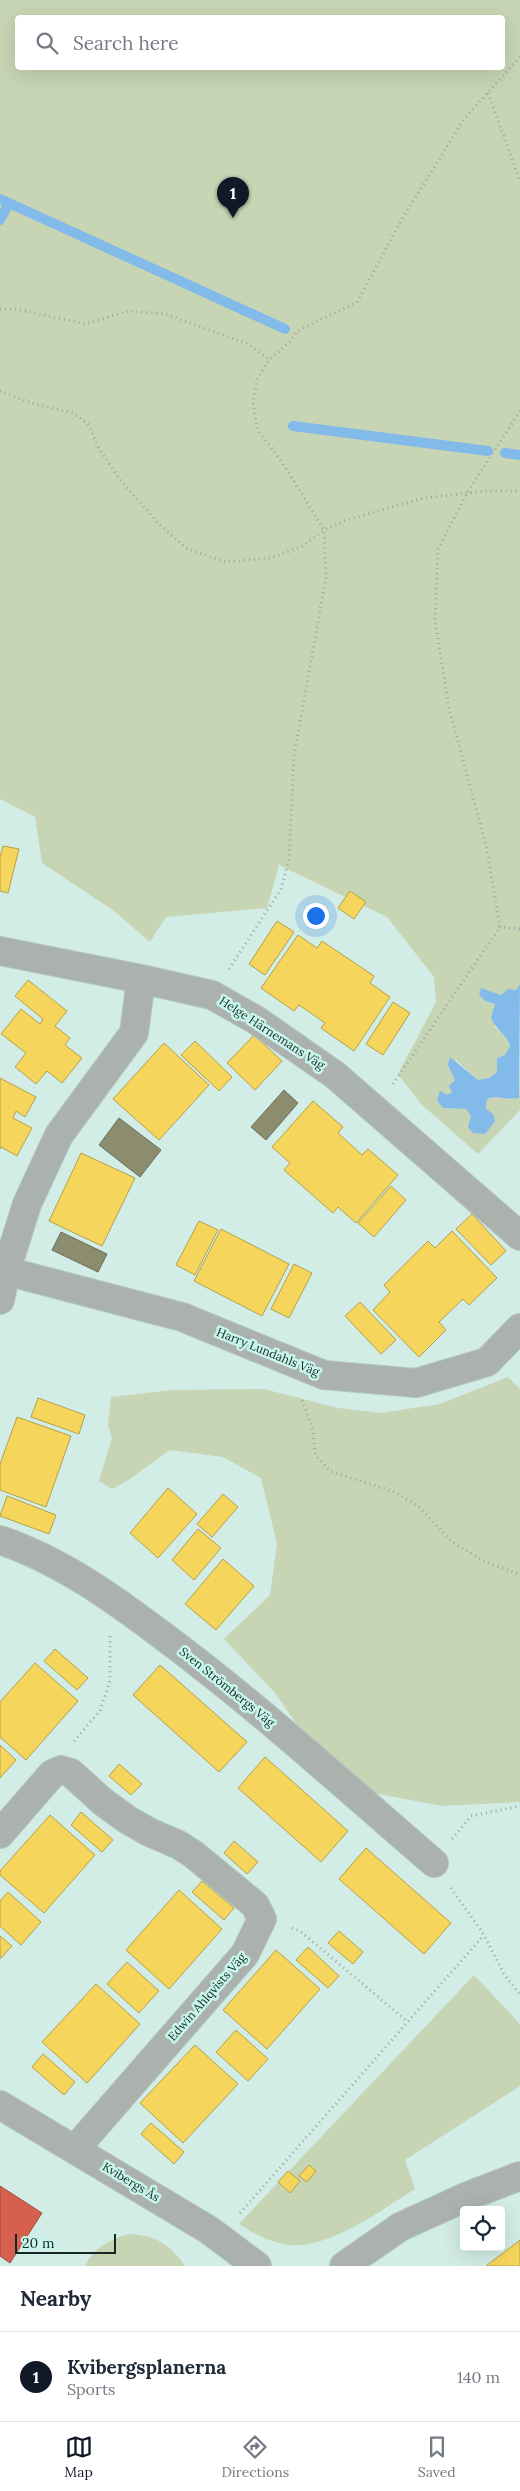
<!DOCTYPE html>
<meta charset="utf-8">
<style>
:root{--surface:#fff;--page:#f2f2f3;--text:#1f2937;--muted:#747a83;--line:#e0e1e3;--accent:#111827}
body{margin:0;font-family:Lora,serif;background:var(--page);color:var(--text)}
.controls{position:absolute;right:15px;bottom:15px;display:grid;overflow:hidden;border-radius:5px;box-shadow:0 5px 20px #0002}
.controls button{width:45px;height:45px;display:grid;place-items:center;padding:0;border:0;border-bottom:1px solid var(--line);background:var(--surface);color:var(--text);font:25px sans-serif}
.scale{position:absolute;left:15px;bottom:12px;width:101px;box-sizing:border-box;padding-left:5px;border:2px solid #162824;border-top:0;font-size:14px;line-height:18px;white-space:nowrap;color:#162824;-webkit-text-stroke:4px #c8f6ec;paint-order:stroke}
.you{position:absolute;left:315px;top:915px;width:18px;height:18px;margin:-12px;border:4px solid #fff;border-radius:50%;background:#1a73e8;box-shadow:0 0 0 8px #1a73e833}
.badge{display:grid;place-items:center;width:32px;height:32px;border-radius:50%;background:var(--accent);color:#fff;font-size:16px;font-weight:700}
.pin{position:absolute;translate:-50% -41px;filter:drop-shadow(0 1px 2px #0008)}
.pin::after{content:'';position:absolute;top:26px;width:18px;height:15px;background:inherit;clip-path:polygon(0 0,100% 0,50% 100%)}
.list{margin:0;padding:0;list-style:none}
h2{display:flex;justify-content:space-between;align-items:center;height:65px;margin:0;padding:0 20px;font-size:21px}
h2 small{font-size:16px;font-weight:400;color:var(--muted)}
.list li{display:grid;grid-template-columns:32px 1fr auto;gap:15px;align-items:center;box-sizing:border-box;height:90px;padding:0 20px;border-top:1px solid var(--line)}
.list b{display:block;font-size:19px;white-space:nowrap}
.list p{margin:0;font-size:16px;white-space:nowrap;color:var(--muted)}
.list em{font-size:16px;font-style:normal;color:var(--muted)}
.icon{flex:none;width:28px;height:28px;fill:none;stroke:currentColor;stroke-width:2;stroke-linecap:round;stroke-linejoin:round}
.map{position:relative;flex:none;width:520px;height:2266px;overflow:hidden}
.search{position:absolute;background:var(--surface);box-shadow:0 5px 20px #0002;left:15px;right:15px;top:15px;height:55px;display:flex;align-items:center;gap:12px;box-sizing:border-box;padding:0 18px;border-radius:5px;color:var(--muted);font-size:19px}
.sheet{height:155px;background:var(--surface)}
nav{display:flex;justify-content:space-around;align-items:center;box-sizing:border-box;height:70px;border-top:1px solid var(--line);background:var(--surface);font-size:14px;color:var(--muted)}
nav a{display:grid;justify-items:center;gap:2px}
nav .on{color:var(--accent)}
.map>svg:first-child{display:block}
</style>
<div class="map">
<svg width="520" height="2266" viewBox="0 0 520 2266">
<rect width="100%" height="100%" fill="#d2ece6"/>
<g fill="#c7d5b4" fill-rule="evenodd">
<path d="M 0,0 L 520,0 L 520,984 L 516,990 L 501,995 L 481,989 L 479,995 L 485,1001 L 495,1004 L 495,1027 L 507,1037 L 510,1047 L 505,1055 L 497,1058 L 497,1072 L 489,1078 L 478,1080 L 456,1060 L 452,1074 L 455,1080 L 453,1092 L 449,1095 L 443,1108 L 466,1109 L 471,1116 L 486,1109 L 487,1099 C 496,1094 508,1101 519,1098 L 520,1069 L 520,1110 L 478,1154 L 421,1104 L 398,1074 L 436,1002 L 434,977 L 387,917 L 279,865 L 267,908 L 166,917 L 150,942 L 114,911 L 42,863 L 35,817 L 0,799 ZM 18,18 L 502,18 L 502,68 L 18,68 Z"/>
<polygon points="508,1377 520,1389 520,1802 442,1806 373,1793 308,1741 276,1694 224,1639 270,1595 277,1544 261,1478 223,1457 170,1450 130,1479 112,1489 99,1481 112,1438 108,1425 111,1397 173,1390 264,1389 338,1408 380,1413 440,1404"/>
<path d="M 474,1975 L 520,2024 L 520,2086 L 405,2160 L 415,2189 C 381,2210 330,2249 289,2245 C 271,2243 255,2234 239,2224 Z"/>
<path d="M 128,2234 C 155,2235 170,2244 185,2266 L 85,2266 C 93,2248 110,2240 128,2234 Z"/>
</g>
<path fill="#82bae9" d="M 520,984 L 519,1098 C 508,1101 496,1094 487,1099 L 486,1109 L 493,1114 L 495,1121 L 485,1134 L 473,1133 L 468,1127 L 471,1116 L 466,1109 L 443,1108 L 437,1100 L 440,1091 L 448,1095 L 452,1092 L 449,1086 L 455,1080 L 448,1065 L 450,1057 L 478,1080 L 489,1078 L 497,1072 L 497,1058 L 505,1055 L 510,1046 C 506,1033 496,1030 491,1018 L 495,1004 L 485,1001 L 479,995 L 481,988 L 501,995 L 508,989 L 516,990 Z"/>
<g fill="#f6d55c" stroke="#b3a14b">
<polygon points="3,846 19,849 8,893 0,891 0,857"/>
<polygon points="350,891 366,902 354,919 338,908"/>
<polygon points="277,921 294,932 265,975 249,964"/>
<polygon points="298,935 317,948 322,941 374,976 370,983 390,997 354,1051 321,1028 325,1023 299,1005 294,1011 261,988"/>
<polygon points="28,980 67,1011 55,1026 70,1038 65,1045 82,1058 62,1083 47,1071 36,1084 15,1067 26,1053 1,1034 21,1009 40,1024 43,1019 15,996"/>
<polygon points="393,1002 410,1013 383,1055 366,1044"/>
<polygon points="254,1035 282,1061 255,1090 227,1063"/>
<polygon points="195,1041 232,1077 219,1091 181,1055"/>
<polygon points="164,1043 209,1085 159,1140 113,1099"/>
<polygon points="0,1078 36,1097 25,1117 16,1111 13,1118 32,1128 17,1156 1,1147 0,1149"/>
<polygon points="313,1101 343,1127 338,1133 362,1155 368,1149 398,1175 356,1223 338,1207 333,1213 284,1170 290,1163 272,1147"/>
<polygon points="81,1153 135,1178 102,1246 49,1221"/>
<polygon points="391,1186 406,1200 374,1237 358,1223"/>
<polygon points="472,1214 506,1251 491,1265 456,1229"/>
<polygon points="199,1221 218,1230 195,1275 176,1265"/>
<polygon points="221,1229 289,1264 262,1316 194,1281"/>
<polygon points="452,1231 497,1278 469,1305 463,1299 439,1322 446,1330 419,1357 373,1310 390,1292 384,1285 428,1241 435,1248"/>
<polygon points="294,1264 312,1273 289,1318 271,1309"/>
<polygon points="360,1302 396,1340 381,1354 345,1316"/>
<polygon points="38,1398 85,1415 79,1434 31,1417"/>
<polygon points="17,1417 71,1436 46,1507 0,1490 0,1464"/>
<polygon points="168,1488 197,1514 158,1558 130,1533"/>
<polygon points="223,1494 238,1507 212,1537 197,1524"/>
<polygon points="7,1496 56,1515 49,1534 0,1516"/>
<polygon points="198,1529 221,1548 194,1580 172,1560"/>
<polygon points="223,1559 254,1586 216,1630 185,1604"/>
<polygon points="55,1649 88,1678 77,1690 44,1661"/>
<polygon points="35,1663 78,1701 26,1760 0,1737 0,1702"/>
<polygon points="160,1665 247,1742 219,1772 133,1695"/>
<polygon points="0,1745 16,1760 0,1778"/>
<polygon points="265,1757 348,1831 321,1862 238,1788"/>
<polygon points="119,1764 142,1784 131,1795 109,1776"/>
<polygon points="81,1812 113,1840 102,1852 71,1825"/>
<polygon points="50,1815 95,1855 44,1913 0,1875 0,1871"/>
<polygon points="234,1841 258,1862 247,1874 224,1853"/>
<polygon points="366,1848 451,1923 424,1954 339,1879"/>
<polygon points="202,1881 234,1908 224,1920 192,1892"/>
<polygon points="179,1890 222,1929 169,1989 126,1950"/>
<polygon points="8,1892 41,1922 21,1945 0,1926 0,1901"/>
<polygon points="339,1931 363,1952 353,1964 328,1943"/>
<polygon points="0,1936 12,1946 0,1959"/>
<polygon points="308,1947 339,1976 328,1988 296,1960"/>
<polygon points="276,1950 320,1989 267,2049 223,2010"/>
<polygon points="127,1962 159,1991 139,2013 107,1984"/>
<polygon points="96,1984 140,2024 87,2083 42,2042"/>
<polygon points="236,2030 268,2059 248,2081 216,2052"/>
<polygon points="195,2045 238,2084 183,2143 140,2103"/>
<polygon points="43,2054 75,2082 64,2095 32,2067"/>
<polygon points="151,2123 184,2152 174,2164 141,2134"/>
<polygon points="309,2165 316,2171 307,2182 299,2176"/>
<polygon points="288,2171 300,2181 290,2193 278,2182"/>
<polygon points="520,2240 520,2266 486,2266"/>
</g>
<polygon fill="#d6604d" stroke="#9c4f41" points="0,2186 42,2213 10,2263 0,2256"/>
<g fill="#8c8c6e" stroke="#696e58">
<polygon points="284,1090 298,1103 266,1140 251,1127"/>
<polygon points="119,1118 161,1150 140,1177 99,1145"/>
<polygon points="61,1232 107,1254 98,1272 52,1250"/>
</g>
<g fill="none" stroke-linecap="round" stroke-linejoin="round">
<g stroke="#82bae9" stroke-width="10">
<polyline points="0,199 9,203"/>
<polyline points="0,220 9,203 285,329"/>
<polyline points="293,426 488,451"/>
<polyline points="505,453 520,455"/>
</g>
<g stroke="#b3c6c2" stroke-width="30">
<g id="minor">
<polyline points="0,951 141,979"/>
<polyline points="6,1271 182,1317 324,1375 416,1383 487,1362 520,1328"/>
<polyline points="0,1300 6,1271 27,1204 59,1135 134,1033 141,979 212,995 256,1020 335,1075 520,1236"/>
<path d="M 0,1540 C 65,1562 121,1604 175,1645 C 265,1713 348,1789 434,1863"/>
<polyline points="0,1834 52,1774 61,1770 71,1773 103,1802 128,1820 149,1832 179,1845 193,1854 255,1905 262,1919 245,1954 76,2148"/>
<polyline points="0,2105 209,2230 257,2266"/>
<polyline points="344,2266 400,2227 468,2196 520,2176"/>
</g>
</g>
<g stroke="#9da7a4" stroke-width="3" stroke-dasharray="1 4" stroke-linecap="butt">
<polyline points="488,93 520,181"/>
<polyline points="0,309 15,309 86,324 128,311 165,314 248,344 269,360"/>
<polyline points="0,391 34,404 73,413 88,424 99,449 122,482 159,524 186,548 225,562 270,558 303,546 324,530 347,520 424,498 486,491 520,491"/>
<polyline points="520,411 467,493 438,549 435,621 449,708 486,845 500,927 520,929"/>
<polyline points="229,969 281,889 289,860 294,756 326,577 324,530 282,462 257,429 253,402 257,380 269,360 290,342 297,331 357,302 402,219 464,119 520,57"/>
<polyline points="393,1084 500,927"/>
<polyline points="302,1400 312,1427 316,1456 330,1471 395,1492 419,1507 452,1542 484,1561 520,1575"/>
<polyline points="74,1741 100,1711 110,1681 110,1636"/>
<polyline points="452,1839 471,1816 520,1806"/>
<polyline points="451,1888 484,1935 505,1976 520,1994"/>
<polyline points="292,1928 300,1931 408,2022"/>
<polyline points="240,2213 484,1935"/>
</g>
<use href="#minor" stroke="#abb2ae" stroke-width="28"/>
</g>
<g text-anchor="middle" stroke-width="5" stroke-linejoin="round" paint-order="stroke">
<g font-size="12" fill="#162824" stroke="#c8f6ec">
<text transform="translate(272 1033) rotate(33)" y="4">Helge Härnemans Väg</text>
<text transform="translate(268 1352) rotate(22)" y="4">Harry Lundahls Väg</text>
<text transform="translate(227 1687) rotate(39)" y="4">Sven Strömbergs Väg</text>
<text transform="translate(207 1997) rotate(-49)" y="4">Edwin Ahlqvists Väg</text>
<text transform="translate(131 2182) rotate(31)" y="4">Kvibergs Ås</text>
</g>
</g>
</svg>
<div class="controls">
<button><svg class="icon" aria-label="locate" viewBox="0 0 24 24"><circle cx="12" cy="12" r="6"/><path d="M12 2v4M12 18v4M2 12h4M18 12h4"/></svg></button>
</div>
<div class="scale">20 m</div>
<div class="you"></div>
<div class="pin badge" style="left:233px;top:218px">1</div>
<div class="search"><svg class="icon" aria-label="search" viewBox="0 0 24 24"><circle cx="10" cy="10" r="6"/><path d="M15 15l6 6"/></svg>Search here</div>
</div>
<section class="sheet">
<h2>Nearby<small></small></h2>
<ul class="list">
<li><span class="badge">1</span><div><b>Kvibergsplanerna</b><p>Sports</p></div><em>140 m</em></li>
</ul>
</section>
<nav>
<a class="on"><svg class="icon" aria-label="map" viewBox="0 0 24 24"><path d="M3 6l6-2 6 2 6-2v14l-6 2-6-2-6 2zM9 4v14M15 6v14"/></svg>Map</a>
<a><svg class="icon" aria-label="directions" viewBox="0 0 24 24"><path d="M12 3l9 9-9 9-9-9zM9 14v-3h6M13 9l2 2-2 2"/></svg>Directions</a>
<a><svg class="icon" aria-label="saved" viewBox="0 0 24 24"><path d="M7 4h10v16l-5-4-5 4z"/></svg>Saved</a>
</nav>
